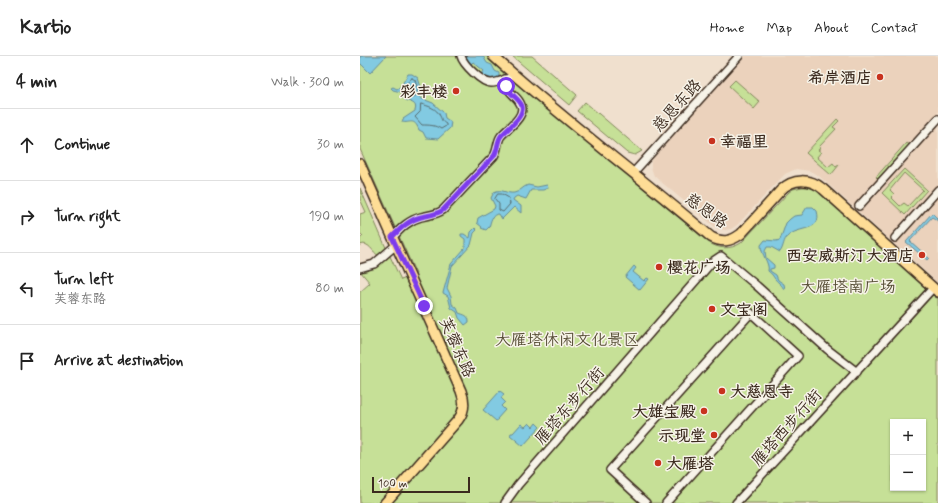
<!DOCTYPE html>
<meta charset="utf-8">
<style>
:root{--surface:#fff;--page:#f2f2f2;--text:#222;--muted:#767676;--line:#e0e0e0}
body{margin:0;font-family:Mynerve,"LXGW WenKai TC",sans-serif;background:var(--page);color:var(--text)}
.controls{position:absolute;right:12px;bottom:12px;display:grid;overflow:hidden;border-radius:0px;box-shadow:0 1px 3px #0004}
.controls button{width:36px;height:36px;display:grid;place-items:center;padding:0;border:0;border-bottom:1px solid var(--line);background:var(--surface);color:var(--text);font:20px sans-serif}
.scale{position:absolute;left:12px;bottom:10px;width:98px;box-sizing:border-box;padding-left:4px;border:2px solid #3b2a1e;border-top:0;font-size:11px;line-height:14px;white-space:nowrap;color:#3b2a1e;-webkit-text-stroke:3px #f7f3e8;paint-order:stroke}
.stop{position:absolute;width:12px;height:12px;margin:-9px;border:3px solid #7c3aed;border-radius:50%;background:#fff}
.stop.end{background:#7c3aed;border-color:#fff;box-shadow:0 1px 4px #0008}
.list{margin:0;padding:0;list-style:none}
h2{display:flex;justify-content:space-between;align-items:center;height:52px;margin:0;padding:0 16px;font-size:17px}
h2 small{font-size:13px;font-weight:400;color:var(--muted)}
.list li{display:grid;grid-template-columns:26px 1fr auto;gap:12px;align-items:center;box-sizing:border-box;height:72px;padding:0 16px;border-top:1px solid var(--line)}
.list b{display:block;font-size:15px;white-space:nowrap}
.list p{margin:0;font-size:13px;white-space:nowrap;color:var(--muted)}
.list em{font-size:13px;font-style:normal;color:var(--muted)}
.icon{flex:none;width:22px;height:22px;fill:none;stroke:currentColor;stroke-width:2;stroke-linecap:round;stroke-linejoin:round}
.map{position:relative;flex:none;width:578px;height:447px;overflow:hidden}
header{display:flex;align-items:center;gap:24px;box-sizing:border-box;height:56px;padding:0 20px;background:var(--surface);border-bottom:1px solid var(--line)}
header strong{font-size:19px}
nav{display:flex;gap:22px;margin-inline-start:auto;font-size:14px}
main{display:flex}
aside{flex:1;background:var(--surface)}
.map>svg:first-child{display:block}
</style>
<header>
<strong>Kartio</strong>
<nav><a>Home</a><a>Map</a><a>About</a><a>Contact</a></nav>
</header>
<main>
<aside>
<h2>4 min<small>Walk · 300 m</small></h2>
<ul class="list">
<li><svg class="icon" aria-label="ahead" viewBox="0 0 24 24"><path d="M12 20V5M6 11l6-6 6 6"/></svg><div><b>Continue</b></div><em>30 m</em></li>
<li><svg class="icon" aria-label="right" viewBox="0 0 24 24"><path d="M7 20v-9h11M14 6l5 5-5 5"/></svg><div><b>Turn right</b></div><em>190 m</em></li>
<li><svg class="icon" aria-label="left" viewBox="0 0 24 24"><path d="M17 20v-9H6M10 6l-5 5 5 5"/></svg><div><b>Turn left</b><p>芙蓉东路</p></div><em>80 m</em></li>
<li><svg class="icon" aria-label="arrive" viewBox="0 0 24 24"><path d="M6 21V4h12l-3 4 3 4H6"/></svg><div><b>Arrive at destination</b></div></li>
</ul>
</aside>
<div class="map">
<svg width="578" height="447" viewBox="0 0 578 447">
<rect width="100%" height="100%" fill="#f0e0ce"/>
<filter id="ink" filterUnits="userSpaceOnUse"><feTurbulence type="fractalNoise" baseFrequency=".025" numOctaves="2"/><feDisplacementMap in="SourceGraphic" scale="8" xChannelSelector="R" yChannelSelector="G"/><feConvolveMatrix kernelMatrix="1 2 1 2 8 2 1 2 1" color-interpolation-filters="sRGB"/></filter>
<g filter="url(#ink)">
<polygon fill="#ebd2bc" points="385,0 578,0 578,227 459,120 450,115 436,113 425,118 377,169 371,173 365,174 355,171 294,120 291,111 291,106 295,100"/>
<g fill="#c6e097" stroke="#80855a" fill-rule="evenodd">
<path d="M 0,0 L 127,0 L 167,35 L 348,186 C 358,193 370,194 381,187 L 429,136 L 433,133 L 442,131 L 450,131 L 459,136 L 578,243 L 578,447 L 0,447 L 0,236 L 10,227 L 0,215 L 29,198 L 41,224 L 56,218 L 0,93 ZM 533,366 L 563,366 L 563,432 L 533,432 Z"/>
<polygon points="152,0 172,0 217,39 209,49"/>
<polygon points="375,24 400,46 394,53 369,30"/>
<polygon points="225,46 282,95 275,99 267,97 217,55"/>
<polygon points="477,63 479,65 473,71 476,73 459,91 461,92 458,94 461,96 457,101 468,111 473,107 476,111 478,108 479,109 471,119 446,97"/>
<polygon points="546,87 549,89 518,123 516,121"/>
<path d="M 544,113 L 567,134 L 545,159 L 522,137 ZM 544,117 L 563,134 L 548,150 L 544,147 L 540,150 L 531,141 L 534,138 L 530,134 Z"/>
<path d="M 0,132 L 27,194 L 19,200 C 12,196 9,185 0,189 L 0,183 L 3,180 L 0,177 L 0,158 L 6,156 L 0,143 Z"/>
</g>
<g fill="#82cae2" stroke="#668a94">
<polygon points="0,0 26,0 10,17 0,7"/>
<polygon points="104,0 123,0 127,7 132,9 135,15 139,17 139,22 131,25 121,19 124,15 113,6 110,9"/>
<path d="M 48,18 L 52,18 L 58,22 L 62,34 L 60,42 L 73,47 L 84,57 L 85,62 L 91,66 L 90,72 L 78,83 L 66,82 L 63,76 L 59,74 C 54,61 50,68 42,66 L 43,63 L 55,55 C 58,46 50,47 44,43 L 41,36 L 33,34 L 31,32 L 33,31 L 37,33 L 41,30 Z"/>
<path d="M 168,129 L 177,131 L 187,129 L 188,132 L 183,134 L 171,134 L 166,143 L 157,140 L 154,142 L 153,144 L 161,150 L 161,157 L 154,151 L 142,163 L 139,158 C 131,158 131,166 129,171 L 126,174 L 121,172 L 122,171 L 117,167 L 118,162 L 134,153 L 135,150 L 131,142 L 134,136 C 142,132 146,138 154,137 C 160,136 162,131 168,129 Z"/>
<path d="M 447,151 L 453,151 L 457,155 C 463,176 438,170 428,180 C 423,184 424,191 420,196 L 411,191 L 407,191 L 405,195 L 406,202 L 414,209 L 414,212 L 410,213 L 410,215 L 416,219 L 418,224 L 424,228 L 425,233 L 424,234 C 422,228 419,228 415,223 C 413,220 412,218 408,215 C 410,207 401,199 401,189 L 405,184 L 416,185 L 420,184 L 426,167 L 430,163 L 434,160 L 442,159 Z"/>
<polygon points="572,157 578,163 578,165 572,161 550,185 569,202 567,204 546,186"/>
<path d="M 115,172 L 117,174 L 114,177 L 111,189 L 92,210 L 87,232 L 91,240 L 92,248 L 97,252 L 99,257 C 104,259 109,259 109,266 L 105,269 L 99,262 L 97,256 L 91,252 L 88,240 L 83,237 L 91,208 L 105,192 L 105,183 L 101,180 L 101,178 L 104,178 L 110,182 L 111,176 Z"/>
<polygon points="274,210 276,212 273,216 284,225 287,222 289,223 280,234 265,221"/>
<polygon points="140,335 144,338 141,342 145,346 141,350 145,354 137,363 138,364 136,365 123,354"/>
<polygon points="169,367 173,371 176,367 180,371 163,390 150,379 151,377 153,377 161,368 165,371"/>
</g>
<g fill="none" stroke-linecap="round" stroke-linejoin="round">
<g stroke="#576a6c" stroke-width="1">
<path d="M 52,22 L 55,24 L 58,34 L 54,42 L 47,40 C 43,32 46,27 52,22 Z"/>
<path d="M 61,48 C 68,50 77,52 80,60 C 82,64 81,65 86,68 L 86,70 L 81,73 C 75,69 69,69 62,69 L 55,61 L 60,56 Z"/>
<polygon points="138,138 142,138 149,142 150,148 143,156 139,154 139,148 135,143"/>
</g>
<g stroke="#3b2a1e" stroke-width="10">
<g id="minor">
<path d="M 101,0 C 103,8 122,27 131,27 C 137,27 143,24 149,22"/>
<polyline points="273,117 379,0"/>
<polyline points="499,150 578,63"/>
<path d="M 33,181 C 41,172 49,164 61,161 C 69,159 76,159 83,154 L 134,100 C 138,94 137,85 141,80 C 148,72 166,60 161,49 C 157,38 148,40 145,23"/>
<polyline points="535,182 578,134"/>
<polyline points="0,212 14,208 36,189"/>
<polyline points="145,447 158,429 352,206 361,200 397,230 467,293 497,316"/>
<polyline points="286,447 250,414 391,257 438,300 306,447"/>
<polyline points="376,447 573,232"/>
</g>
</g>
<g stroke="#3b2a1e" stroke-width="12">
<g id="major">
<path d="M 133,0 C 203,63 279,120 351,181 C 362,187 370,186 381,178 L 421,134 C 433,122 450,122 463,133 L 578,236"/>
<path d="M 0,108 L 101,335 C 105,345 105,355 98,364 L 25,447"/>
</g>
</g>
<use href="#minor" stroke="#f7f3e8" stroke-width="7"/>
<use href="#major" stroke="#fedd96" stroke-width="9"/>
</g>
</g>
<g fill="none" stroke-linecap="round" stroke-linejoin="round" filter="url(#ink)">
<path stroke="#7c3aed" stroke-width="5" d="M 64,250 L 32,181 C 41,172 49,164 61,161 C 69,159 76,159 83,154 L 134,100 C 138,94 137,85 141,80 C 147,73 165,60 162,50 C 159,42 149,38 146,30"/>
</g>
<g fill="#c8321e" stroke="#f7f3e8" stroke-width="1.5">
<circle cx="520" cy="21" r="4"/>
<circle cx="96" cy="35" r="4"/>
<circle cx="352" cy="85" r="4"/>
<circle cx="562" cy="199" r="4"/>
<circle cx="299" cy="211" r="4"/>
<circle cx="352" cy="253" r="4"/>
<circle cx="362" cy="335" r="4"/>
<circle cx="344" cy="355" r="4"/>
<circle cx="354" cy="379" r="4"/>
<circle cx="298" cy="407" r="4"/>
</g>
<g text-anchor="middle" stroke-width="3" stroke-linejoin="round" paint-order="stroke">
<g font-size="16" font-weight="bold" fill="#3b2a1e" stroke="#f7f3e8" text-anchor="end">
<text x="512" y="27">希岸酒店</text>
<text x="88" y="41">彩丰楼</text>
<text x="360" y="91" text-anchor="start">幸福里</text>
<text x="554" y="205">西安威斯汀大酒店</text>
<text x="307" y="217" text-anchor="start">樱花广场</text>
<text x="360" y="259" text-anchor="start">文宝阁</text>
<text x="370" y="341" text-anchor="start">大慈恩寺</text>
<text x="336" y="361">大雄宝殿</text>
<text x="346" y="385">示现堂</text>
<text x="306" y="413" text-anchor="start">大雁塔</text>
</g>
<g font-size="16" fill="#3b2a1e" stroke="#f7f3e8">
<text transform="translate(316 49) rotate(-48)" y="6">慈恩东路</text>
<text transform="translate(347 154) rotate(36)" y="6">慈恩路</text>
<text transform="translate(98 291) rotate(66)" y="6">芙蓉东路</text>
<text transform="translate(209 349) rotate(-49)" y="6">雁塔东步行街</text>
<text transform="translate(426 371) rotate(-48)" y="6">雁塔西步行街</text>
</g>
<g font-size="16" fill="#574e36" stroke="#f7f3e8">
<text x="488" y="236">大雁塔南广场</text>
<text x="207" y="289">大雁塔休闲文化景区</text>
</g>
</g>
</svg>
<div class="controls">
<button>+</button>
<button>−</button>
</div>
<div class="scale">100 m</div>
<div class="stop" style="left:146px;top:30px"></div>
<div class="stop end" style="left:64px;top:250px"></div>
</div>
</main>
